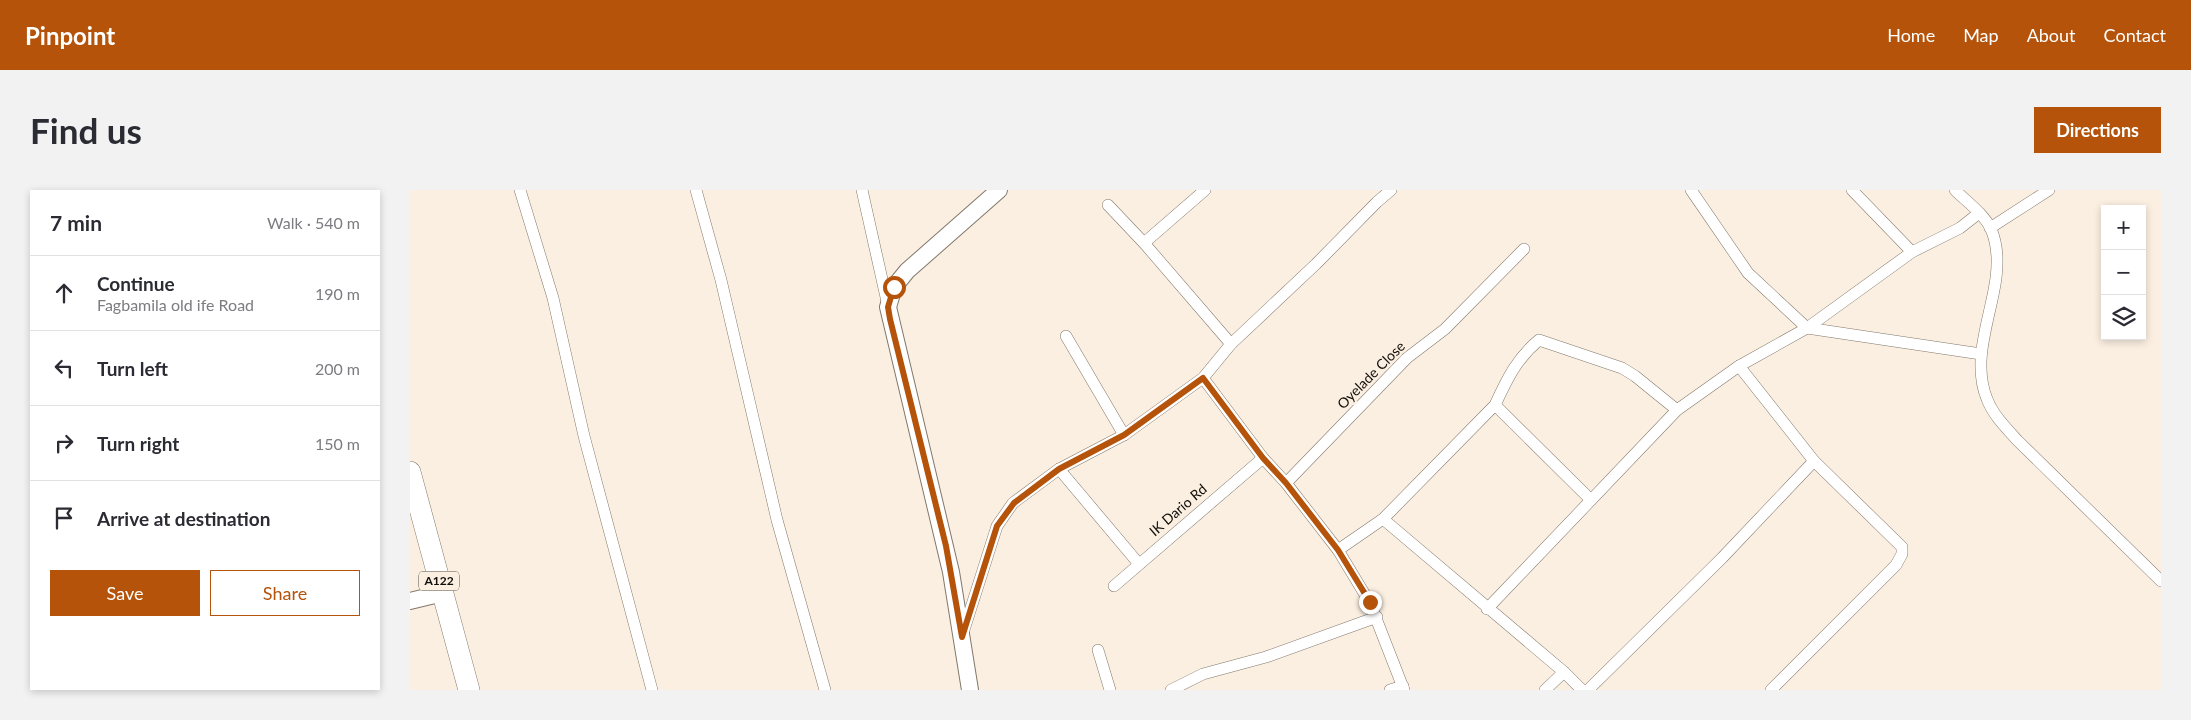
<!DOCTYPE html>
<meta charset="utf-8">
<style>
:root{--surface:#fff;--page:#f2f2f3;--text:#2b2b33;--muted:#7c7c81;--line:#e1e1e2;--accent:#b45309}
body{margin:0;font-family:Lato,sans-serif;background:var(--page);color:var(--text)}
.controls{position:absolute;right:15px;top:15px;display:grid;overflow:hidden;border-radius:0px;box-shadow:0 2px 8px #0003}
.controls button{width:45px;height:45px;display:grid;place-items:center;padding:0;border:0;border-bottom:1px solid var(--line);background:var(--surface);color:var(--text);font:25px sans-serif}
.stop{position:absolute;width:15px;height:15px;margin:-11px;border:4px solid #b45309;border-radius:50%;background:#fff}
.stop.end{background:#b45309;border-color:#fff;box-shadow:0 1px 5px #0008}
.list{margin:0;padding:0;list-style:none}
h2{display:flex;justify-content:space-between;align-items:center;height:65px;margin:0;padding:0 20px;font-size:21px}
h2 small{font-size:16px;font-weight:400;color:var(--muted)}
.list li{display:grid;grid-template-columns:32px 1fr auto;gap:15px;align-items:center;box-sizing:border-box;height:75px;padding:0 20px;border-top:1px solid var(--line)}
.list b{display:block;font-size:19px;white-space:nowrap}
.list p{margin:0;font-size:16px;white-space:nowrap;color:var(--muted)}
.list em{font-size:16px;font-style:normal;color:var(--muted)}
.actions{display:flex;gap:10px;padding:15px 20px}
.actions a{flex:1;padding:11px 0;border:1px solid var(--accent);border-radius:0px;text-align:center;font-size:18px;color:var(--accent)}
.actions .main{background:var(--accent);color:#fff}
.icon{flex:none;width:28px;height:28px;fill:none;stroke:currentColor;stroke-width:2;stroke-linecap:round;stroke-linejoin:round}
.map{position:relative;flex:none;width:1751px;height:500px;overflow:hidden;border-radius:0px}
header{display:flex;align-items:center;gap:30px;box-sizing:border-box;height:70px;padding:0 25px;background:var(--accent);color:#fff}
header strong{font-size:24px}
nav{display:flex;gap:28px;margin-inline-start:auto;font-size:18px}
.intro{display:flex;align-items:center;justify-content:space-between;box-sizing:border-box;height:120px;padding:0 30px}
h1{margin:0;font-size:35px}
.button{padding:12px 22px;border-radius:0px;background:var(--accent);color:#fff;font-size:18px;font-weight:700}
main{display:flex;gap:30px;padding:0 30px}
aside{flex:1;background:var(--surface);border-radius:0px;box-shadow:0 2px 8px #0003}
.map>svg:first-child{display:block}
</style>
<header>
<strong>Pinpoint</strong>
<nav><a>Home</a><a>Map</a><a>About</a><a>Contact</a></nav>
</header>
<div class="intro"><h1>Find us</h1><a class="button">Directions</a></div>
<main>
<aside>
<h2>7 min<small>Walk · 540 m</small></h2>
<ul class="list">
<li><svg class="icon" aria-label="ahead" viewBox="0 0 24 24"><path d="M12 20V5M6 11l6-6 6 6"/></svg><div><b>Continue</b><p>Fagbamila old ife Road</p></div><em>190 m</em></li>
<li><svg class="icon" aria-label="left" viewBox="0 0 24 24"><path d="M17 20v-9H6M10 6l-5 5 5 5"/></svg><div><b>Turn left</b></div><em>200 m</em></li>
<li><svg class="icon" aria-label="right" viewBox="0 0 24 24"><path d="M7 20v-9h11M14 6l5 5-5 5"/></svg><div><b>Turn right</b></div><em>150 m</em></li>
<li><svg class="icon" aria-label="arrive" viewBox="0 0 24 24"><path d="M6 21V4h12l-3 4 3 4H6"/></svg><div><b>Arrive at destination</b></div></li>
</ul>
<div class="actions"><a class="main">Save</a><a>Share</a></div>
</aside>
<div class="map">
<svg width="1751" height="500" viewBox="0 0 1751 500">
<rect width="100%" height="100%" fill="#fbefe1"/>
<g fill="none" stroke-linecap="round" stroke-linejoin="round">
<g stroke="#82786b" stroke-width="12">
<g id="street">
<polyline points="110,0 143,108 174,246 242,500"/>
<polyline points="286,0 311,90 367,330 415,500"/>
<polyline points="452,0 478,116"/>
<polyline points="1281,0 1338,83 1397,138 1571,164"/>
<polyline points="1442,0 1502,62"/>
<path d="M 1545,0 C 1557,12 1574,24 1581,39 C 1588,55 1588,72 1586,88 C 1581,127 1561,170 1577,209 C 1583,225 1596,238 1608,251 L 1751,391"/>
<polyline points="698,15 734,53 821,154"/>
<polyline points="1580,38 1639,0"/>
<polyline points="734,53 795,0"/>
<polyline points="656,146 714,245"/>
<polyline points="1329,176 1404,271 1492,357 1492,364 1486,375 1361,500"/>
<polyline points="793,188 853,268 876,293 928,360 960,413 994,500"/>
<polyline points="1085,215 1181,310"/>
<polyline points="649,279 729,374"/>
<polyline points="876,293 997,168 1035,139 1114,59"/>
<polyline points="973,329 1154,482 1172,500"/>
<path d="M 928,360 L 973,329 L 1085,215 C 1097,189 1107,168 1129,150 L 1212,178 L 1225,186 L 1267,220"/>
<polyline points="704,396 853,268"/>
<polyline points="1077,419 1267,220 1329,176 1397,138 1502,62 1550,38 1569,23"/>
<polyline points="553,443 587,336 603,313 649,279 714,245 793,188 821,154 906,74 967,12 981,0"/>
<polyline points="688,460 700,500"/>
<polyline points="761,500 793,484 856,467 967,427"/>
<polyline points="980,500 993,496"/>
<polyline points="1135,500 1154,482"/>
<polyline points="1178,500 1312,368 1404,271"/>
</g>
</g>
<g stroke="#82786b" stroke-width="18">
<g id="secondary">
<polyline points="0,411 33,403"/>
<polyline points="560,500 541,382 478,117 484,97 497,81 589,0"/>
</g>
</g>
<g stroke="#82786b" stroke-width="22">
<polyline id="highway" points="0,282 59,500"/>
</g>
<use href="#street" stroke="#fff" stroke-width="11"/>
<use href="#secondary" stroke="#fff" stroke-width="16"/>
<use href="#highway" stroke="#fff" stroke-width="21"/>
</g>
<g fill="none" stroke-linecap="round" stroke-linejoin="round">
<polyline stroke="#b45309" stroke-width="6" points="484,97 478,117 480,129 536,356 552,447 587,336 604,313 649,279 714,245 793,188 853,268 876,293 928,360 960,412"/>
</g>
<g text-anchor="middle" stroke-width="5" stroke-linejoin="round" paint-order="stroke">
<rect fill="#fbefe1" stroke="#575149" stroke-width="1" x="9" y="381.5" width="40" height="19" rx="4"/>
<g font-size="12" font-weight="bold" fill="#110d08">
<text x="29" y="395">A122</text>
</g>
<g font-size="14" fill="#110d08" stroke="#fbefe1">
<text transform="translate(961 185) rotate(-45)" y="5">Oyelade Close</text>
<text transform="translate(768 320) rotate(-41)" y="5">IK Dario Rd</text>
</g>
</g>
</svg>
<div class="controls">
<button>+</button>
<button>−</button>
<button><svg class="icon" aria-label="layers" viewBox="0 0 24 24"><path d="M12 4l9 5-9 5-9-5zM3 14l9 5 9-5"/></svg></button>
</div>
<div class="stop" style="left:484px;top:97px"></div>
<div class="stop end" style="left:960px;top:412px"></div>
</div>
</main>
